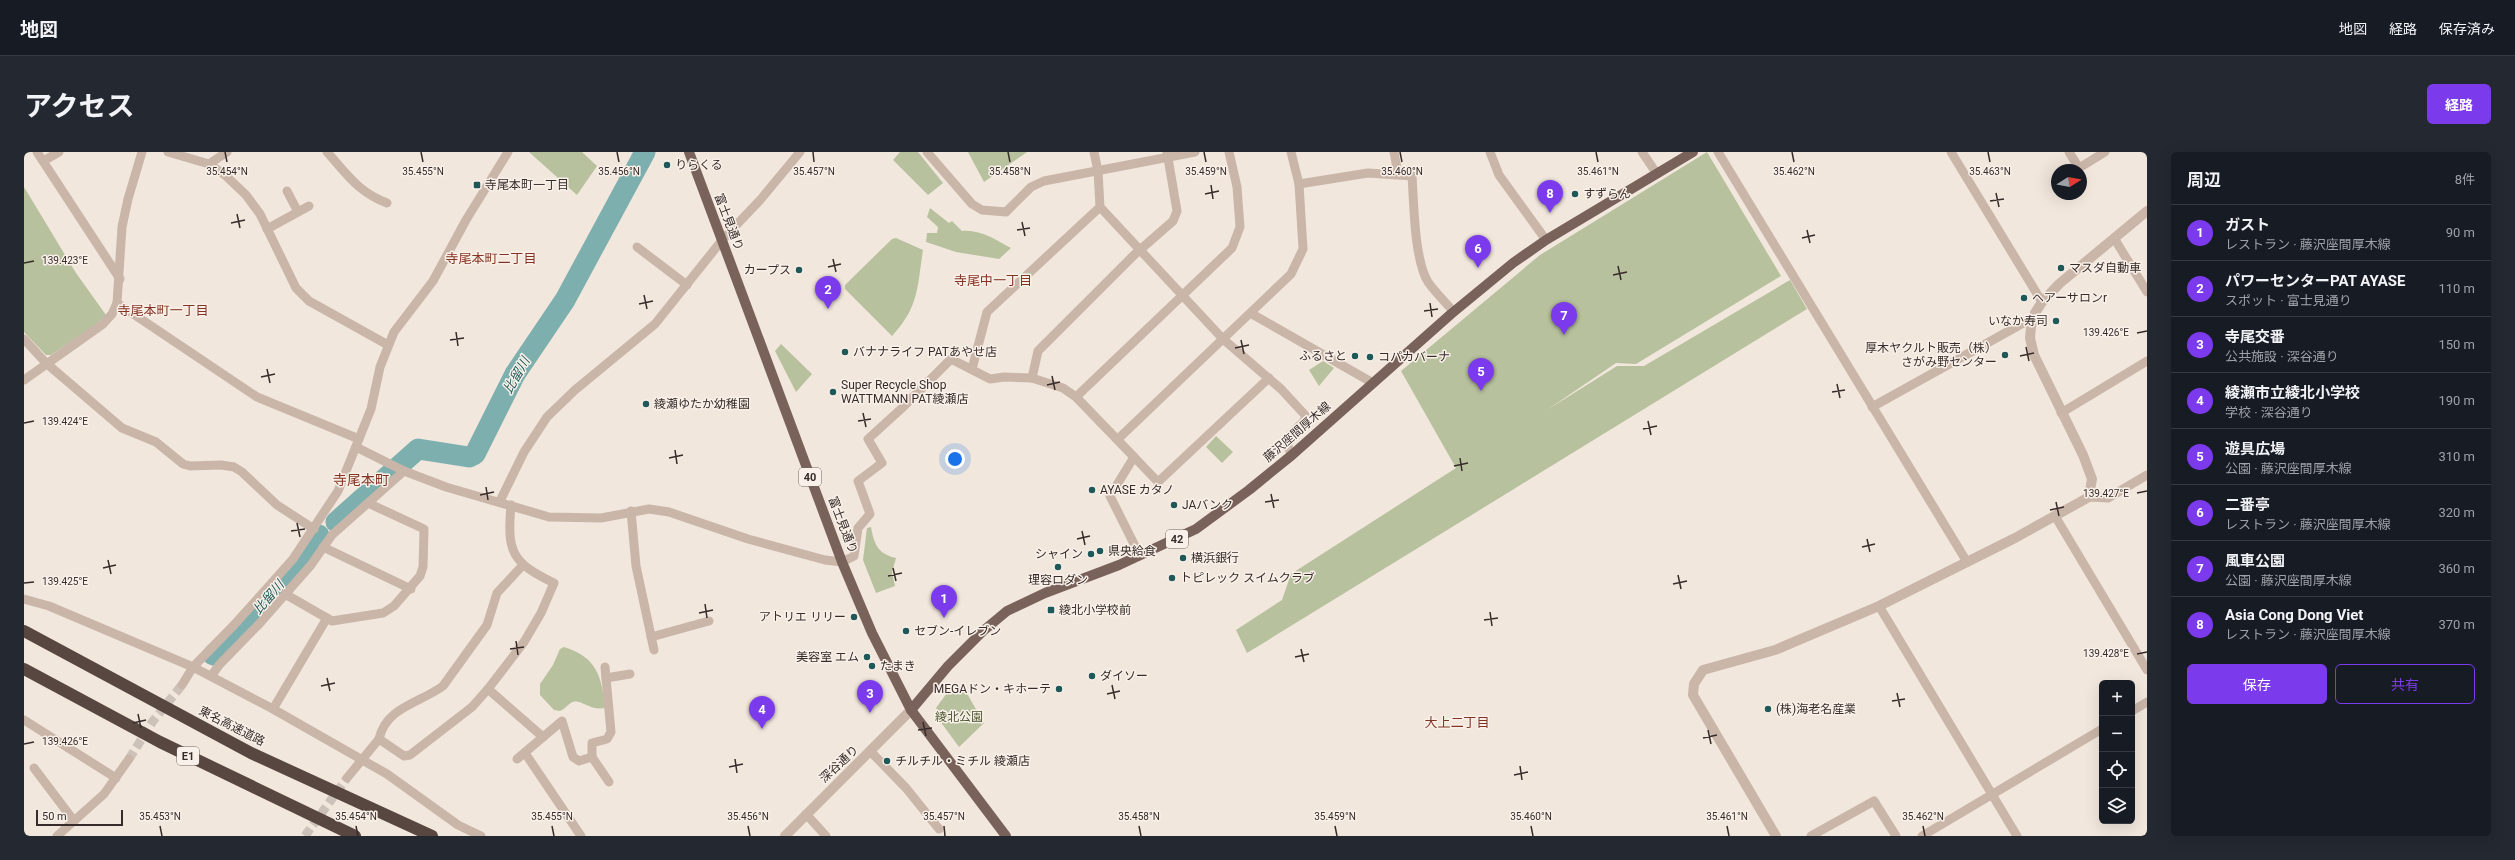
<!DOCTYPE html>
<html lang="ja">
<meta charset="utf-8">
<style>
:root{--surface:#171b24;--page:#242831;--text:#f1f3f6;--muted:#9ea1a6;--line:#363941;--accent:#7c3aed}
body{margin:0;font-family:Roboto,"Noto Sans JP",sans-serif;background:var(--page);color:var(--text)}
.controls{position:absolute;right:12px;bottom:12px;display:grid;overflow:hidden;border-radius:6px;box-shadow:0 4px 16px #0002}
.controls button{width:36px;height:36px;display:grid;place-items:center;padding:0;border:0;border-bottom:1px solid var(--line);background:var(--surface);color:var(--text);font:20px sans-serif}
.compass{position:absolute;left:2027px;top:12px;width:36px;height:36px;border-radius:50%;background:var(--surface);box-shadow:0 4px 16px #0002;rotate:79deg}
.scale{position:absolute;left:12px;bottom:10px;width:87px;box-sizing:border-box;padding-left:4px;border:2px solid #372c29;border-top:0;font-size:11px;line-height:14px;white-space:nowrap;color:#372c29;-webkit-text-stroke:3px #f9f1e9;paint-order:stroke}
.you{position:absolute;left:931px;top:307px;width:14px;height:14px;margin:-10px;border:3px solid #fff;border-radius:50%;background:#1a73e8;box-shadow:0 0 0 6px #1a73e833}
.badge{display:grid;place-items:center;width:26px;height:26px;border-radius:50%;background:var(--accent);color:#fff;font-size:13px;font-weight:700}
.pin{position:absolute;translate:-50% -33px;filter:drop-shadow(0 1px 2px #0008)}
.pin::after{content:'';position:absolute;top:21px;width:14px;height:12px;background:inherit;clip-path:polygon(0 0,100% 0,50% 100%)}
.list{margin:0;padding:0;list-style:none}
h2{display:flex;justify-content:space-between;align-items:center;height:52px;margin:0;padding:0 16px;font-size:17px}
h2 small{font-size:13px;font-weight:400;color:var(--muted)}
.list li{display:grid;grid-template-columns:26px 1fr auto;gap:12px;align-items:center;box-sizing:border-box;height:56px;padding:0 16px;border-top:1px solid var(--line)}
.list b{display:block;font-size:15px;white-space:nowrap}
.list p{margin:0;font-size:13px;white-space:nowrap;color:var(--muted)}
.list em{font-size:13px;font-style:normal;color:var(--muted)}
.actions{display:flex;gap:8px;padding:12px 16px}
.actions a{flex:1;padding:9px 0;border:1px solid var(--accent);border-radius:6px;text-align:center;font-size:14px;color:var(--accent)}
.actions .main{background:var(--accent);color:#fff}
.icon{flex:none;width:22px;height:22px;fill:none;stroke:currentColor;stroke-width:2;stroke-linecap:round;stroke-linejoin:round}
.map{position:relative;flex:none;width:2123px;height:684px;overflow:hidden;border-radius:6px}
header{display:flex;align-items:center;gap:24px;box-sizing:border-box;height:56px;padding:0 20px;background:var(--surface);border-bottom:1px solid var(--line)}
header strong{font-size:19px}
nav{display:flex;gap:22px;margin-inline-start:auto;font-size:14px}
.intro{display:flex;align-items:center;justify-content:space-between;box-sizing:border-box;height:96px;padding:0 24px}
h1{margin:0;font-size:28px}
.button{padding:10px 18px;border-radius:6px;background:var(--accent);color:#fff;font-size:14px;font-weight:700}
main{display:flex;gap:24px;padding:0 24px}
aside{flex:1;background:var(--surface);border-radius:6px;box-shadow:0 4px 16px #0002}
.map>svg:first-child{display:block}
</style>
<header>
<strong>地図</strong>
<nav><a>地図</a><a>経路</a><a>保存済み</a></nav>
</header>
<div class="intro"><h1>アクセス</h1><a class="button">経路</a></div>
<main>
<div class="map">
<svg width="2123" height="684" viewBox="0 0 2123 684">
<rect width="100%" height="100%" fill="#f2e7dd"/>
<g fill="#b7c19d">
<polygon points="505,0 558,0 573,14 553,43"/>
<polygon points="876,0 894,0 919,31 904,43 869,8"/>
<polygon points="944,0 1003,0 960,30"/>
<polygon points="1683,0 1757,124 1612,212 1592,211 1523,258 1593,214 1620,214 1766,128 1783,157 1223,501 1212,478 1258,448 1267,422 1432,316 1377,219 1516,103"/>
<polygon points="0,35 52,121 82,163 70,174 27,203 22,203 0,180"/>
<path d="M 906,56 L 925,71 L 928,69 L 938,79 C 956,77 972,88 987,96 L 975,107 L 932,100 L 902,90 L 903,81 L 913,81 L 914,75 L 903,65 Z"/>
<path d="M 872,86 L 899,98 C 893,136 895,155 868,184 L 821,137 L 821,133 L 868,87 Z"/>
<polygon points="757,192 788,222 772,240 751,199"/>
<polygon points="1299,209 1310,216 1295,234 1285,218"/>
<polygon points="1192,284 1209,300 1198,311 1182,295"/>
<path d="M 847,375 C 850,392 854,402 872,406 L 868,420 L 871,434 L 852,441 L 839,408 L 843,376 Z"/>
<path d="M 540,495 C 573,505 578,525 581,556 C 566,559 557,547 549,550 C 545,551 541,557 536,559 L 530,558 L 516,543 L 516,532 L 529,513 L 536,497 Z"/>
<polygon points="931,530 942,540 960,571 935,595 913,565 916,562 912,556"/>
</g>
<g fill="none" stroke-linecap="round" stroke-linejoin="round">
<g stroke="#7cafae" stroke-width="21">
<polyline points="312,370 394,297 445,305 451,302 491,222 541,148 621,0"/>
<path d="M 189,503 C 228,468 267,427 295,383"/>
</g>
<g stroke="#cdc2b9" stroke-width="9" stroke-dasharray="9 4.5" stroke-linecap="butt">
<polyline points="105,607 129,569 158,533"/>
<polyline points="281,684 323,626"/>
</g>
<g stroke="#cab6a9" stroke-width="9">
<polyline points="13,0 96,127"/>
<polyline points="144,0 185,12 201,23 222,43 236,62 272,136 285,149 364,193"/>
<path d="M 303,0 C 323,22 334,40 363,51"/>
<polyline points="903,0 948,52 958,58 982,60 1007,35 1020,29 1171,0"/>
<path d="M 1070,0 L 1074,19 L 1076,55 L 1199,187 L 1257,237 L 1281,263 L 1281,268 C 1269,281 1257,285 1268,303"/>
<polyline points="1370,0 1374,22"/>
<polyline points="1466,0 1475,23 1522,88"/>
<polyline points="1618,0 1633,22"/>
<polyline points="1694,0 1943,410"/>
<polyline points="1927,0 2018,150"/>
<polyline points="2045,0 2055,16 2081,0"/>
<polyline points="19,9 35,0"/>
<polyline points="185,12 203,0"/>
<path d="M 1275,32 L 1344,21 L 1388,24 C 1390,51 1390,107 1404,130 C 1411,140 1421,150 1430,160"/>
<polyline points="263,39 274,60"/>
<polyline points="243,77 285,54"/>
<polyline points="2090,86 2123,140"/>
<polyline points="613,95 663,133"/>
<polyline points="93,151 233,245 335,287"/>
<polyline points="1228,162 1349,231"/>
<polyline points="0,187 22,211 98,276 132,290 159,312 166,314 197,313 210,315 218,320 253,353 290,377"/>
<polyline points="948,217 963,160 1076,55"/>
<polyline points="1008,226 1014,199 1109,104 1149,69 1153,59 1143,0"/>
<polyline points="0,228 79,172 88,162 93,151 98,75 104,47 118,0"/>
<polyline points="1052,245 1208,96 1216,75 1213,35 1205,0"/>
<polyline points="1848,255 2010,165"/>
<polyline points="2037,261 2123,209"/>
<polyline points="1094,287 1267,122 1279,97 1275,32 1267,0"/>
<polyline points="332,295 380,319 422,335 525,365 577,366 625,357 645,360 724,387 801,408 818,410 830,404 834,376 846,362 834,329 858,311 844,287 877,257 927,207 966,227 980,225 1008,226 1039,236 1052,245 1110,305 1086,344 1116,404"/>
<polyline points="1110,305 1134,330 1245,226"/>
<polyline points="2065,345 2084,346 2123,323"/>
<polyline points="476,349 500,300 523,265 551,238 631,172 699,87 737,47 776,0"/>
<polyline points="607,359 612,414 630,498"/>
<polyline points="2031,364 2123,518"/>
<polyline points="299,395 387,437"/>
<polyline points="261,442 308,469 359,461 370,454 396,424 399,415 400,377 344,351"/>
<polyline points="0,447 25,454 169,515 249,557 363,622 434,673 457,684"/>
<polyline points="1855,454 1993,684"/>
<polyline points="627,485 685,469"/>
<polyline points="187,524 196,512 236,471 287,413 308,383 380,319"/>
<polyline points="582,526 606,522"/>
<polyline points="158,533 169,515 210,473 269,407 314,339 347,257 356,215 370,180 409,129 442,68 484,0"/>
<polyline points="464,537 519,585"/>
<polyline points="249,557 303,466"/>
<polyline points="2108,559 2123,550"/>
<polyline points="0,568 92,626"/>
<path d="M 355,587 C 362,555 396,551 419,534 L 463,473 L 473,441 L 499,413"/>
<polyline points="847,600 882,636 915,677"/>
<polyline points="501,601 557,684"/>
<polyline points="568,605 568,591 583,587 587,580 581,515"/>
<polyline points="493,607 538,569 549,605 555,609 568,605 585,630"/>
<polyline points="10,616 50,669"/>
<path d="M 323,626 L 355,587 L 380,604 L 386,603 L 448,555 L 464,537 L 500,490 L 517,461 L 530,431 C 487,410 483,400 487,353"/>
<polyline points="782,662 802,684"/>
<polyline points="33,684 80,642 105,607"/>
<polyline points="1787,684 1850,649 1872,684"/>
<polyline points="1898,684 2078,577"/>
</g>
<g stroke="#cab6a9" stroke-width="10">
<polyline points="761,684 887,558"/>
<polyline points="1752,684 1669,543 1670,532 1679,518 1751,498 1855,454 1991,386 2065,345 2068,327 2059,303 2010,203 2006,186 2007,175 2011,161 2018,150 2035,132 2123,59"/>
</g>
<g stroke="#79625a" stroke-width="10">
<polyline points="665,0 818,410 848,481 887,558 982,684"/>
<polyline points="887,558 924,514 959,479 983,459 1021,441 1095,413 1172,377 1225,338 1268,303 1427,162 1489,111 1522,88 1669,0"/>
</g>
<g stroke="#584640" stroke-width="12">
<polyline points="0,479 227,601 408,684"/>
<polyline points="0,517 136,590 331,684"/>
</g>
</g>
<path fill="none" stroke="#372c29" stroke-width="1.5" d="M 201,0 L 203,10M 397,0 L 399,10M 593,0 L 595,10M 789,0 L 790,10M 984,0 L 986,10M 1180,0 L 1182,10M 1376,0 L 1378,10M 1572,0 L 1574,10M 1768,0 L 1770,10M 1964,0 L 1966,10M 1187,33 L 1189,47M 1972,41 L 1975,55M 1181,42 L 1195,39M 1966,49 L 1980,47M 213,62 L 216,76M 998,70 L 1001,84M 207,71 L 221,68M 993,78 L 1006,76M 1783,78 L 1786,91M 1778,86 L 1791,83M 809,107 L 812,120M 0,111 L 10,109M 1594,114 L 1597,128M 804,115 L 817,112M 1589,123 L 1603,120M 620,143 L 623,157M 1406,151 L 1408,165M 615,152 L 629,149M 1400,159 L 1414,157M 432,180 L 434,194M 2113,181 L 2123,179M 426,188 L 440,186M 1217,188 L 1220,202M 2002,195 L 2005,209M 1211,196 L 1225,193M 1996,204 L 2010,201M 243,217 L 246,231M 1028,224 L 1031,238M 237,225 L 251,222M 1813,232 L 1816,246M 1023,233 L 1036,230M 1808,240 L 1821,238M 839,261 L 842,275M 834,269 L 847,267M 1624,269 L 1627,283M 0,271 L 10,269M 1619,277 L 1633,274M 651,298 L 653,312M 645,306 L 659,303M 1436,306 L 1438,319M 1430,314 L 1444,311M 462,335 L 464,348M 2113,341 L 2123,339M 1247,342 L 1250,356M 456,343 L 470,340M 1241,350 L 1255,348M 2032,350 L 2035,364M 2026,358 L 2040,355M 273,371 L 276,385M 267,379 L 281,377M 1058,379 L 1061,393M 1053,387 L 1066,384M 1843,387 L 1846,400M 1838,395 L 1851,392M 84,408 L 87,422M 79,416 L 92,413M 869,416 L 872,429M 1654,423 L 1657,437M 864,424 L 878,421M 0,431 L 10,430M 1649,432 L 1663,429M 681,452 L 683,466M 1466,460 L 1468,474M 675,461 L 689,458M 1460,468 L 1474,466M 492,489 L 494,503M 486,497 L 500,495M 1277,497 L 1280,510M 2113,502 L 2123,500M 1271,505 L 1285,502M 303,526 L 306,539M 1088,533 L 1091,547M 297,534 L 311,531M 1873,541 L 1876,555M 1083,542 L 1096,539M 1868,549 L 1881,547M 114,562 L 117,576M 899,570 L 902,584M 109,571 L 122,568M 894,578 L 908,576M 1684,578 L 1687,592M 1679,586 L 1693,583M 0,592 L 10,590M 711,607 L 713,621M 1496,614 L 1498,628M 705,615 L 719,612M 1490,623 L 1504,620M 136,674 L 138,684M 332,674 L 334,684M 528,674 L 530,684M 724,674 L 726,684M 920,674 L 921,684M 1115,674 L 1117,684M 1311,674 L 1313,684M 1507,674 L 1509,684M 1703,674 L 1705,684M 1899,674 L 1901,684"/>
<g fill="#1f5858" stroke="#f9f1e9" stroke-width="1.5">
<circle cx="643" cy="13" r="4"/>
<rect x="449" y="29" width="8" height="8" rx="2"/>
<circle cx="1551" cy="42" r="4"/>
<circle cx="2037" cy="116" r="4"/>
<circle cx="775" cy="118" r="4"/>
<circle cx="2000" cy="146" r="4"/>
<circle cx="2032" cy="169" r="4"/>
<circle cx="821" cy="200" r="4"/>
<circle cx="1981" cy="203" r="4"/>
<circle cx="1331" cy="204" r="4"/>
<circle cx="1346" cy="205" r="4"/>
<circle cx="809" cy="240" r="4"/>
<circle cx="622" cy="252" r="4"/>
<circle cx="1068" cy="338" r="4"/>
<circle cx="1150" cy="353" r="4"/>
<circle cx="1076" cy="399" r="4"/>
<circle cx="1067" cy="402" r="4"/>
<circle cx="1159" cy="406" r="4"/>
<circle cx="1034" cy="415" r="4"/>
<circle cx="1148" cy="426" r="4"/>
<rect x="1023" y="454" width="8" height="8" rx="2"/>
<circle cx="830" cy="465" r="4"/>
<circle cx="882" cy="479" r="4"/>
<circle cx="843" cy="505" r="4"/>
<circle cx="848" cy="514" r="4"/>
<circle cx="1068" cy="524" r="4"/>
<circle cx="1035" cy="537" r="4"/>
<circle cx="1744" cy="557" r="4"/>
<circle cx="863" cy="609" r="4"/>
</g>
<g text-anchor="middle" stroke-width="3" stroke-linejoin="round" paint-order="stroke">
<g fill="#f9f1e9" stroke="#716763" stroke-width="1">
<rect x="775" y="316" width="22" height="18" rx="3"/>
<rect x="1142" y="378" width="22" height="18" rx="3"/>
<rect x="153" y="595" width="22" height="18" rx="3"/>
</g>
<g font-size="11" font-weight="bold" fill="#372c29">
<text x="786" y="329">40</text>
<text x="1153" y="391">42</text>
<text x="164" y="608">E1</text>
</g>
<g font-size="12" fill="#372c29" stroke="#f9f1e9" text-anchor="start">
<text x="651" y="17">りらくる</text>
<text x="461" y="37">寺尾本町一丁目</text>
<text x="1559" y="46">すずらん</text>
<text x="2045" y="120">マスダ自動車</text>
<text x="767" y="122" text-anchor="end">カープス</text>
<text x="2008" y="150">ヘアーサロンr</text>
<text x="2024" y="173" text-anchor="end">いなか寿司</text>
<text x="1973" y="200" text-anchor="end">厚木ヤクルト販売（株）<tspan x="1973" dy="14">さがみ野センター</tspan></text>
<text x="829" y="204">バナナライフ PATあやせ店</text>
<text x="1323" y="208" text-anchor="end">ふるさと</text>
<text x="1354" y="209">コパカバーナ</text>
<text x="817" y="237">Super Recycle Shop<tspan x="817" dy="14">WATTMANN PAT綾瀬店</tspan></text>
<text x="630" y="256">綾瀬ゆたか幼稚園</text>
<text x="1076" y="342">AYASE カタノ</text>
<text x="1158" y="357">JAバンク</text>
<text x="1084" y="403">県央給食</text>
<text x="1059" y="406" text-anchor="end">シャイン</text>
<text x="1167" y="410">横浜銀行</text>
<text x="1156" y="430">トピレック スイムクラブ</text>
<text x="1034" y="432" text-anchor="middle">理容ロダン</text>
<text x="1035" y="462">綾北小学校前</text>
<text x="822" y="469" text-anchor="end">アトリエ リリー</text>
<text x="890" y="483">セブン-イレブン</text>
<text x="835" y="509" text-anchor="end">美容室 エム</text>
<text x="856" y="518">たまき</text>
<text x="1076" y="528">ダイソー</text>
<text x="1027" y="541" text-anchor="end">MEGAドン・キホーテ</text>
<text x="1752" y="561">(株)海老名産業</text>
<text x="871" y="613">チルチル・ミチル 綾瀬店</text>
</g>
<g font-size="12" fill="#372c29" stroke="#f9f1e9">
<text transform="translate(705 70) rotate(69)" y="4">富士見通り</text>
<text transform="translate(1273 280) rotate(-41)" y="4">藤沢座間厚木線</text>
<text transform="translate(819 373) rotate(69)" y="4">富士見通り</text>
<text transform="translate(208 574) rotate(27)" y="4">東名高速道路</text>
<text transform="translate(815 612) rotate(-43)" y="4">深谷通り</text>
</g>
<g font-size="12" fill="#49552d" stroke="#f9f1e9">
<text x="935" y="569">綾北公園</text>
</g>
<g font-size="13" fill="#853423" stroke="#f9f1e9">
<text x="467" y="111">寺尾本町二丁目</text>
<text x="969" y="133">寺尾中一丁目</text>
<text x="139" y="163">寺尾本町一丁目</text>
<text x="1433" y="575">大上二丁目</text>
</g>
<g font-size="13" font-style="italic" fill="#1f5858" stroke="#f9f1e9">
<text transform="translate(492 223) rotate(-60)" y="5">比留川</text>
<text transform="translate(244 445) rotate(-49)" y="5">比留川</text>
</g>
<g font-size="14" fill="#853423" stroke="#f9f1e9">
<text x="337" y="333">寺尾本町</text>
</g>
</g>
<g font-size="10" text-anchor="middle" fill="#372c29" stroke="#f9f1e9" stroke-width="3" stroke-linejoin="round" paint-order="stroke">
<text x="203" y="23">35.454°N</text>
<text x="399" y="23">35.455°N</text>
<text x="595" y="23">35.456°N</text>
<text x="790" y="23">35.457°N</text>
<text x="986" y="23">35.458°N</text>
<text x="1182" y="23">35.459°N</text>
<text x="1378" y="23">35.460°N</text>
<text x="1574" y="23">35.461°N</text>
<text x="1770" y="23">35.462°N</text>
<text x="1966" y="23">35.463°N</text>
<text x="41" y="112">139.423°E</text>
<text x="2082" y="184">139.426°E</text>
<text x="41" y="273">139.424°E</text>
<text x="2082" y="345">139.427°E</text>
<text x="41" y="433">139.425°E</text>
<text x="2082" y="505">139.428°E</text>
<text x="41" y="593">139.426°E</text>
<text x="136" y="668">35.453°N</text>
<text x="332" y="668">35.454°N</text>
<text x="528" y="668">35.455°N</text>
<text x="724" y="668">35.456°N</text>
<text x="920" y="668">35.457°N</text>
<text x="1115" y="668">35.458°N</text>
<text x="1311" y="668">35.459°N</text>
<text x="1507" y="668">35.460°N</text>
<text x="1703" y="668">35.461°N</text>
<text x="1899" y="668">35.462°N</text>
</g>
</svg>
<div class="controls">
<button>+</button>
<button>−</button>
<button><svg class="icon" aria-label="locate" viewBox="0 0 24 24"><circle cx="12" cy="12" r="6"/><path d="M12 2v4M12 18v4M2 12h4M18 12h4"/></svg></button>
<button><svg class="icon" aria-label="layers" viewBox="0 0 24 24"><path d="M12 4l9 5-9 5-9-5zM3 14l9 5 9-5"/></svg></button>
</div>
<svg class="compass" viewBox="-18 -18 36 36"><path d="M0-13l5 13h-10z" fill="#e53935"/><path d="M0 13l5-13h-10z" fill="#9ea1a6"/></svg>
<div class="scale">50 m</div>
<div class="you"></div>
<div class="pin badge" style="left:920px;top:466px">1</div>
<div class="pin badge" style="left:804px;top:157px">2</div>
<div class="pin badge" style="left:846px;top:561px">3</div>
<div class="pin badge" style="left:738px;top:577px">4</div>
<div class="pin badge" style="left:1457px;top:239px">5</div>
<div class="pin badge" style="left:1454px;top:116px">6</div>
<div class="pin badge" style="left:1540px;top:183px">7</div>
<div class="pin badge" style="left:1526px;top:61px">8</div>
</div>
<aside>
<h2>周辺<small>8件</small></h2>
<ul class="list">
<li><span class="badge">1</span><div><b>ガスト</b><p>レストラン · 藤沢座間厚木線</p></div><em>90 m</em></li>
<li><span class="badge">2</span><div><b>パワーセンターPAT AYASE</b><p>スポット · 富士見通り</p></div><em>110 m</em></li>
<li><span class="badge">3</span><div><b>寺尾交番</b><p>公共施設 · 深谷通り</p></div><em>150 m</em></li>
<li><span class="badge">4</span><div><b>綾瀬市立綾北小学校</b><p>学校 · 深谷通り</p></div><em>190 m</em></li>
<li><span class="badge">5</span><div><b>遊具広場</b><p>公園 · 藤沢座間厚木線</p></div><em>310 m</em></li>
<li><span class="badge">6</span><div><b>二番亭</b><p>レストラン · 藤沢座間厚木線</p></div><em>320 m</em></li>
<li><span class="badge">7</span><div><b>風車公園</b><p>公園 · 藤沢座間厚木線</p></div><em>360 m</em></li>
<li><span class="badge">8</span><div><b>Asia Cong Dong Viet</b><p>レストラン · 藤沢座間厚木線</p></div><em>370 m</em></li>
</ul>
<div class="actions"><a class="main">保存</a><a>共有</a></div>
</aside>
</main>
